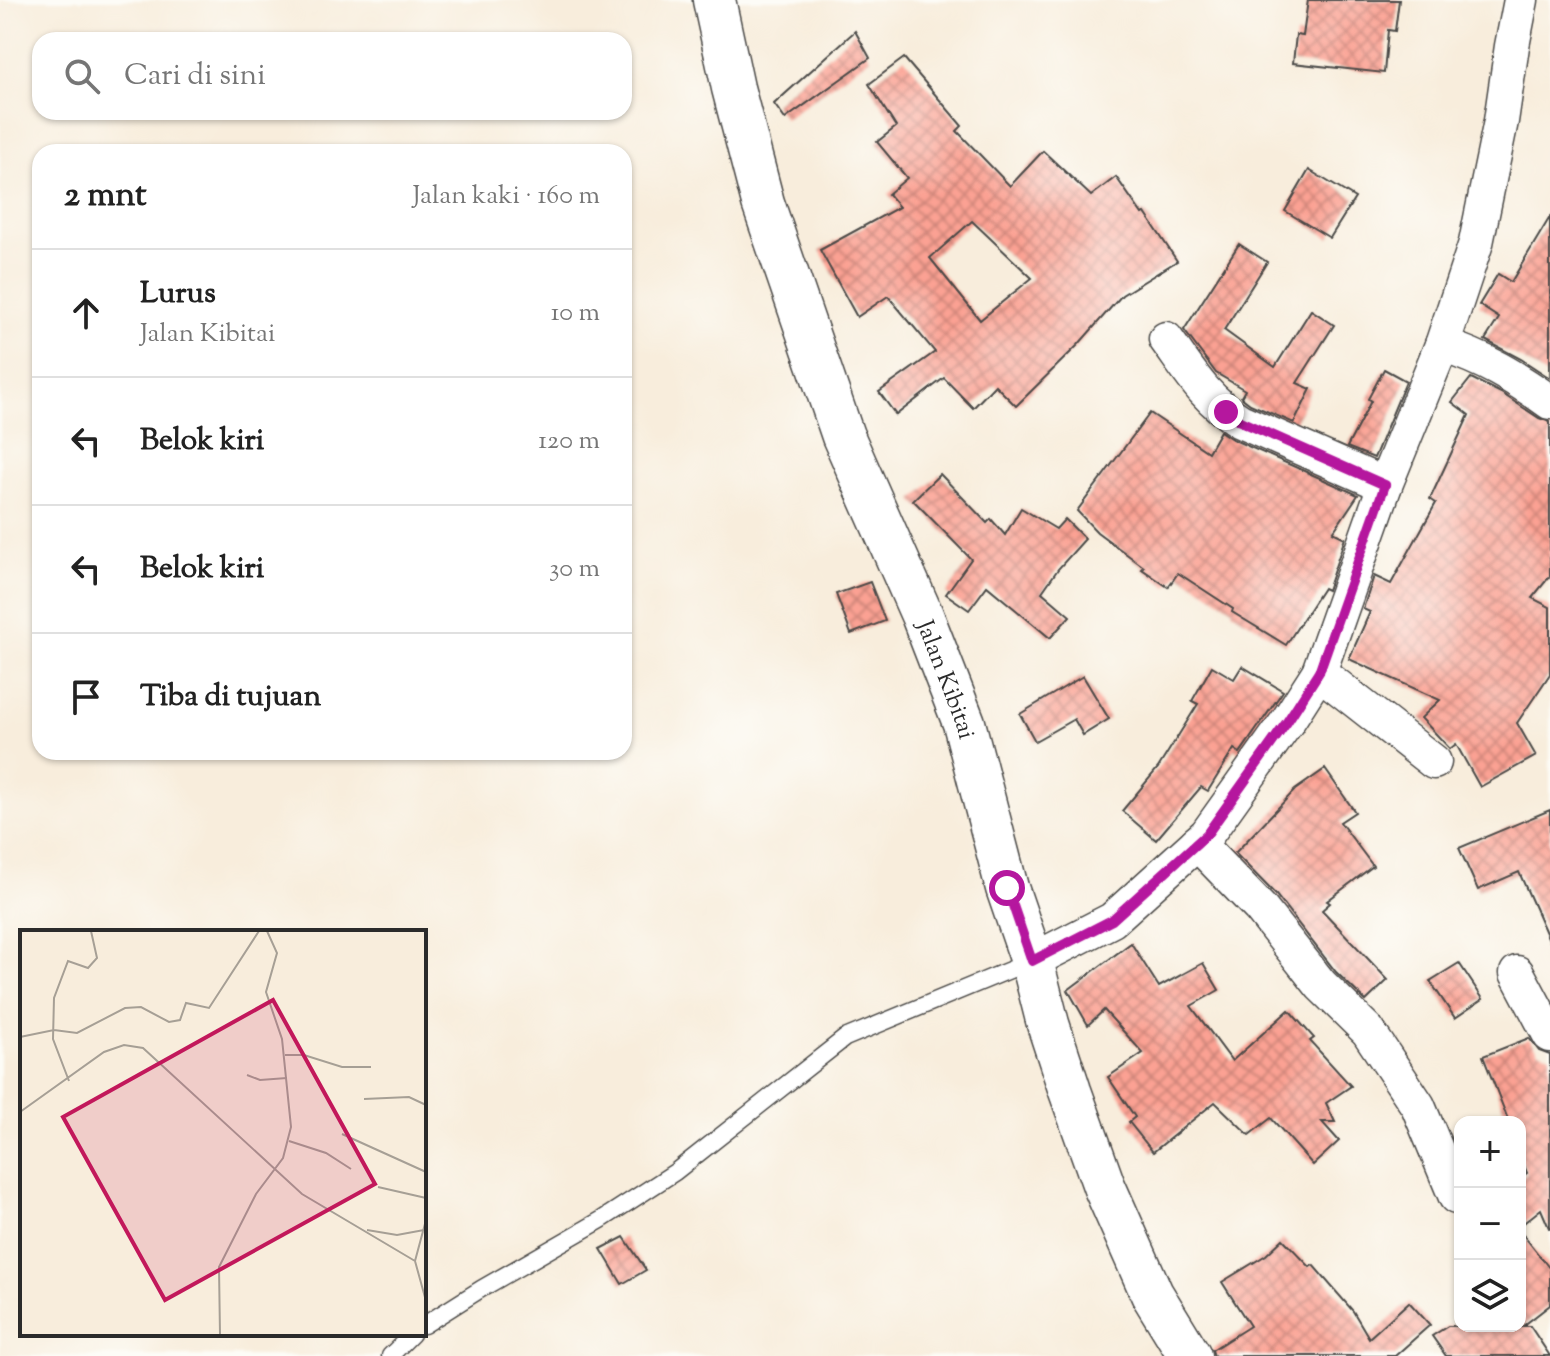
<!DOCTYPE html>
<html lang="id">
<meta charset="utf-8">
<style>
:root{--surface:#fff;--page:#f2f2f2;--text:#222;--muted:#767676;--line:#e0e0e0}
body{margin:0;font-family:"Sorts Mill Goudy",serif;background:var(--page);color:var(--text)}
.controls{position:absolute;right:24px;bottom:24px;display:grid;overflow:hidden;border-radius:16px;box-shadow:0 2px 6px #0004}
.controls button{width:72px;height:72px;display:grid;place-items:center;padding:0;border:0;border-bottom:2px solid var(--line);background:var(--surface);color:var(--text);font:40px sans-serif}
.stop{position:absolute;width:24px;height:24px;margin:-18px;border:6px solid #b5179e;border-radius:50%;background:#fff}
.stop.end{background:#b5179e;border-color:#fff;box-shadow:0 2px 8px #0008}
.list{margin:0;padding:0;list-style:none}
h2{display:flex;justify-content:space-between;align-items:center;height:104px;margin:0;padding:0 32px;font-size:34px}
h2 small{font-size:26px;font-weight:400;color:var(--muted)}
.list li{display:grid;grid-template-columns:52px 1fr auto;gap:24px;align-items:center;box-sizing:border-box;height:128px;padding:0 32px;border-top:2px solid var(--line)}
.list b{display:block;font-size:30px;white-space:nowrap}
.list p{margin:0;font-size:26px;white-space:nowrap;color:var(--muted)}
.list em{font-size:26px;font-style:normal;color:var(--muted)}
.icon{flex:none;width:44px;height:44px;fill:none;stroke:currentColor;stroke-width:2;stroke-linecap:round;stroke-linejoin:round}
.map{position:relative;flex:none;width:1550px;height:1356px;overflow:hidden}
.search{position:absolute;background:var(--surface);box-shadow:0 2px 6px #0004;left:32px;top:32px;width:600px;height:88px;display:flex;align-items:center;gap:20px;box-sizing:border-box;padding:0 28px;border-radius:24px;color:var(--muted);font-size:30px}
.panel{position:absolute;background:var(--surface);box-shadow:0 2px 6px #0004;left:32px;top:144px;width:600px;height:616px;border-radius:24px}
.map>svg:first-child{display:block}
</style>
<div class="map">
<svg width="1550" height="1356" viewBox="0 0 1550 1356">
<defs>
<pattern id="building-cross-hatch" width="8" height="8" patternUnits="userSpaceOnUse" patternTransform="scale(2)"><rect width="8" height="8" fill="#fba193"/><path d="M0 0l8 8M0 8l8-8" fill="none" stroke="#cb8378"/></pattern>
</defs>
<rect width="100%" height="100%" fill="#fdfcf7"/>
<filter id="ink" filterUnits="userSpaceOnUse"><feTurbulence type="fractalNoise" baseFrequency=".0125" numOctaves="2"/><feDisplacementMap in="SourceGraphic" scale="16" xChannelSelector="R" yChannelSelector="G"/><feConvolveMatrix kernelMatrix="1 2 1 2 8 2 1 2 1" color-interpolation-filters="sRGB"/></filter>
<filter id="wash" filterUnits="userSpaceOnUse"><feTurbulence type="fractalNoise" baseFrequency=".006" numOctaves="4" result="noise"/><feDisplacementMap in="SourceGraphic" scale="32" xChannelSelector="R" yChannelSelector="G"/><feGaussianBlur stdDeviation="1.8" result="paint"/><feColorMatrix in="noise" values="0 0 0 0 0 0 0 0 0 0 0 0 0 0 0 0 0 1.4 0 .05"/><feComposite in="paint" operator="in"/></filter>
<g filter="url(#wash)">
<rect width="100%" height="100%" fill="#f8eddc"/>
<g id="blocks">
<g fill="url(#building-cross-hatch)" fill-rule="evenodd">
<polygon points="1308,0 1399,0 1395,31 1388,30 1384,73 1293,63 1296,35 1303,36"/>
<polygon points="855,31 870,58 785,119 774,104"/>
<path d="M 904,58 L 962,126 L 957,131 L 1010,186 L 1043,151 L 1091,196 L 1116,177 L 1142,214 L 1145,213 L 1177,261 L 1122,295 L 1078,345 L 1016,406 L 995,385 L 973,408 L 944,378 L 896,415 L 879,392 L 935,352 L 888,296 L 857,317 L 820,250 L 899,207 L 888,194 L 907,178 L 877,142 L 896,127 L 869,84 ZM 972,221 L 1032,278 L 980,320 L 930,258 Z"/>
<polygon points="1309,170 1355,198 1330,238 1285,211"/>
<polygon points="1550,217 1550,378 1521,359 1485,340 1499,318 1479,305 1498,274 1511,282"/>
<polygon points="1239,244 1267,262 1224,330 1275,367 1311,310 1334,325 1297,383 1311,389 1294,423 1250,404 1241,397 1245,390 1216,373 1184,330"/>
<polygon points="1384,369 1406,381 1374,458 1347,447 1371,401 1368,399"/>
<polygon points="1471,378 1501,393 1539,418 1550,422 1550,576 1532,598 1550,607 1550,674 1517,723 1536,756 1480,787 1456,744 1450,749 1421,718 1440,700 1349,659 1370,612 1363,609 1374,576 1391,584 1436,503 1430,499 1469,415 1452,402"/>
<polygon points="1150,413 1208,452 1220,431 1232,439 1358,495 1333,532 1345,538 1327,590 1323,588 1286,645 1232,612 1233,609 1178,573 1168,587 1142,569 1144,567 1097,532 1077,511"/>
<polygon points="940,474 987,523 991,519 1005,535 1021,508 1056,529 1065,519 1085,539 1058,569 1042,592 1070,616 1050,638 987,586 969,610 946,594 971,559 913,500"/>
<polygon points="870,582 885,621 851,634 836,594"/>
<polygon points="1212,666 1234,679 1242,666 1283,691 1240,753 1234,749 1208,791 1201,787 1156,840 1122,811 1158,768 1198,704 1192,701"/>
<polygon points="1083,676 1109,719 1083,735 1074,719 1035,741 1020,714"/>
<polygon points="1325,769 1355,812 1340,822 1373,866 1327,901 1330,903 1322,910 1388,980 1366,1001 1336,972 1276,895 1235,853 1295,790"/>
<polygon points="1550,810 1550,942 1519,872 1478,890 1459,848"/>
<polygon points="1131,943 1159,987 1203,963 1219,990 1191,1006 1232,1061 1289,1010 1314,1038 1310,1041 1351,1086 1326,1103 1335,1122 1322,1122 1339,1141 1313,1165 1271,1118 1249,1135 1215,1102 1153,1152 1129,1122 1135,1117 1108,1077 1143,1053 1104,1010 1088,1025 1068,990"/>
<polygon points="1459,963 1483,999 1455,1018 1430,981"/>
<polygon points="1529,1038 1539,1051 1550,1055 1550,1228 1549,1228 1541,1209 1520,1226 1520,1178 1527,1173 1520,1156 1520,1122 1509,1122 1483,1056"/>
<polygon points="1520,1231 1550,1269 1550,1305 1523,1326 1530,1326 1550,1356 1446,1356 1432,1336 1448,1326 1520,1326"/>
<polygon points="624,1237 646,1270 622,1284 601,1249"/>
<polygon points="1283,1239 1310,1267 1313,1265 1353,1311 1369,1338 1409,1302 1430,1325 1395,1356 1214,1356 1212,1350 1250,1326 1222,1282 1266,1255"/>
</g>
</g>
</g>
<g filter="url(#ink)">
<use href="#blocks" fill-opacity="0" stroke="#4a4846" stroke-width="2"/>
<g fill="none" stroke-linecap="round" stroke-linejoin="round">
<g stroke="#4a4846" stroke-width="19">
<g id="service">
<polyline points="424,1325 481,1289 601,1220 675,1172 845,1038 1029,962"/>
<polyline points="390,1356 412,1334"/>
</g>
</g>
<g stroke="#4a4846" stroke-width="37">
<g id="minor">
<path d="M 1166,339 C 1190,372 1204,398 1240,421 L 1385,485"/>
<path d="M 1442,345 C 1485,359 1513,376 1550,402"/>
<polyline points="1319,672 1434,762"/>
<polyline points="1197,843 1260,908 1321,985 1368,1031 1418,1106 1456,1197"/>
<polyline points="1032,961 1112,920 1207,834 1287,722 1319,672 1385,485 1442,345 1476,243 1501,121 1512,46 1521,0"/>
<polyline points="1517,973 1550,1035"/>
</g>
</g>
<g stroke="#4a4846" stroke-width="45">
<g id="tertiary">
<path id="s1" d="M 714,0 L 733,88 L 763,203 L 843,436 L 922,615 L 964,723 L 1007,888 L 1032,961 L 1048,1024 L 1070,1091 L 1104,1186 L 1152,1294 L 1190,1356"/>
</g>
</g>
<use href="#service" stroke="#fff" stroke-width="16"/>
<use href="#minor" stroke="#fff" stroke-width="34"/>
<use href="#tertiary" stroke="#fff" stroke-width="42"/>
</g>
</g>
<g fill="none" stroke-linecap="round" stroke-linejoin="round" filter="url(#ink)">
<polyline stroke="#b5179e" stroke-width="10" points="1007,888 1032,961 1112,920 1207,834 1287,722 1319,672 1385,485 1240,421 1226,412"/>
</g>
<g text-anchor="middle" stroke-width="6" stroke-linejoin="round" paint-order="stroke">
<g font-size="24" fill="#2b2b2b" stroke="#fdfcf7">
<text dy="8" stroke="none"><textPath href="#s1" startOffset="720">Jalan Kibitai</textPath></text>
</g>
</g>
<g transform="translate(20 930)">
<rect width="406" height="406" fill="#f8eddc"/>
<path fill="none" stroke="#a69f95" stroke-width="2" d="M 0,107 L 34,100 L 57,103 L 105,78 L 121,77 L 149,92 L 160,90 L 166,73 L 189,78 L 239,1M 265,125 L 284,125 L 322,137 L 351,137M 227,145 L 240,150 L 267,148M 49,151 L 33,109 L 34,68 L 48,31 L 68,38 L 77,28 L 71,1M 344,169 L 389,167 L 406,175M 0,182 L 84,122 L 104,115 L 123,118 L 282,264 L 395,331M 322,204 L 406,242M 269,211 L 306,223 L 331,239M 358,257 L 406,268M 406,290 L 395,331 L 406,371M 347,300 L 377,305 L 404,300M 200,405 L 199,337 L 236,264 L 263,228 L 271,197 L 262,109 L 246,62 L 257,23 L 247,1"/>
<path fill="#c2185b" fill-opacity="0.15" stroke="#c2185b" stroke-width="4" d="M 253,70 L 355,254 L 145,370 L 43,187 Z"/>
<rect width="406" height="406" fill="none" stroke="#2b2b2b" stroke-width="4"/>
</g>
</svg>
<div class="controls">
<button>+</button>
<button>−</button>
<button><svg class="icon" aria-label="layers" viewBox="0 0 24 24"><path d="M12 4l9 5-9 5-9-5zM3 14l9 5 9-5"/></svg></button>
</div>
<div class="stop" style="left:1007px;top:888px"></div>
<div class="stop end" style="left:1226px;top:412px"></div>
<div class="search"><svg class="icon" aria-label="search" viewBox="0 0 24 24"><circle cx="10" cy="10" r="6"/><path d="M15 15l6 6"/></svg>Cari di sini</div>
<section class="panel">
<h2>2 mnt<small>Jalan kaki · 160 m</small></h2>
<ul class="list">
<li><svg class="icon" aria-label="ahead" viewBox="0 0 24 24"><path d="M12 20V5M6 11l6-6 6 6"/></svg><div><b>Lurus</b><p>Jalan Kibitai</p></div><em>10 m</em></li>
<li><svg class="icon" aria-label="left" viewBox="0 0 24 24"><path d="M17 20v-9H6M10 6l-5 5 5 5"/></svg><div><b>Belok kiri</b></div><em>120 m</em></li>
<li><svg class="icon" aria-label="left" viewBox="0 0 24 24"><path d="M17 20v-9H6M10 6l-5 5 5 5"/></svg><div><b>Belok kiri</b></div><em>30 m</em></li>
<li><svg class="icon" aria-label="arrive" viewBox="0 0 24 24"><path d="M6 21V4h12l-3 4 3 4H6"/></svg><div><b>Tiba di tujuan</b></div></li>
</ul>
</section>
</div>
